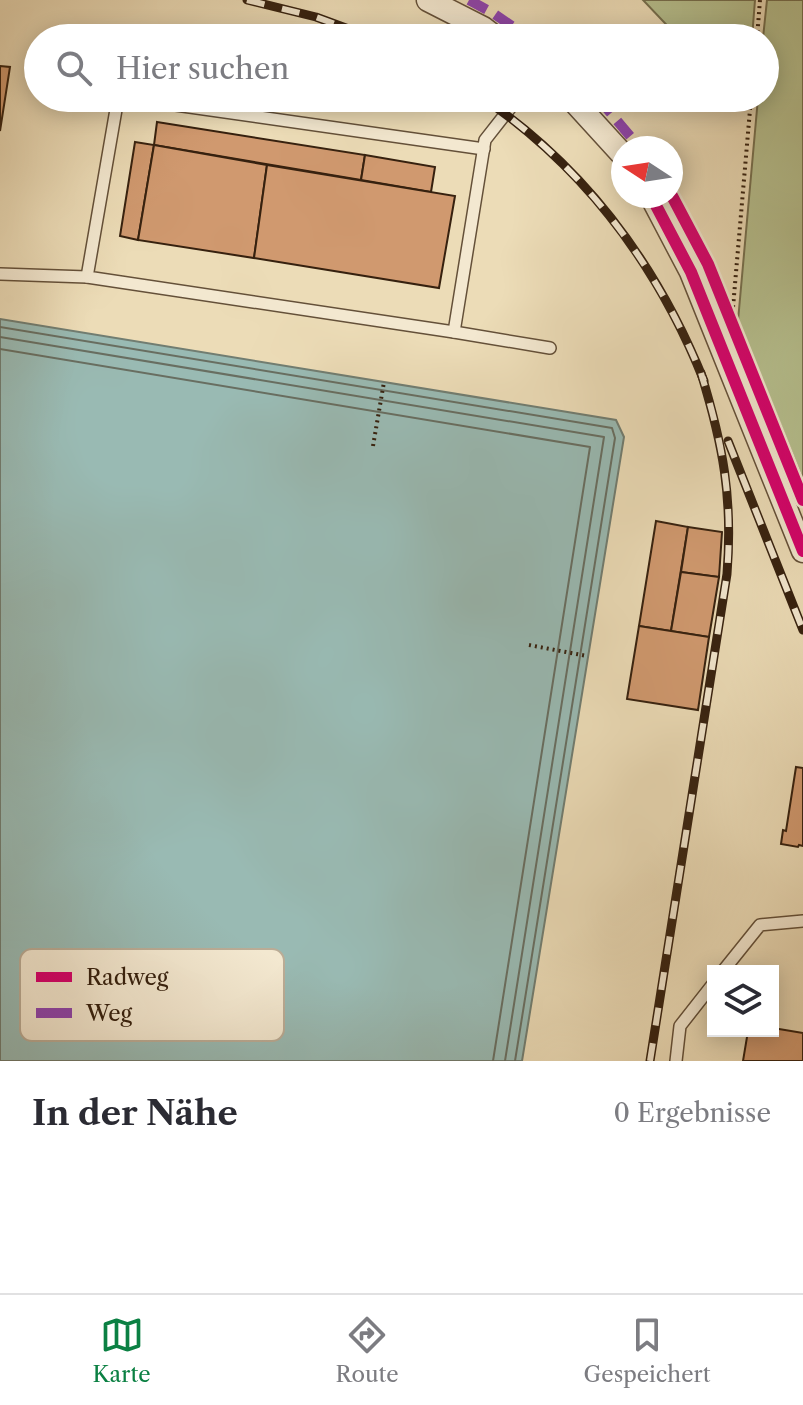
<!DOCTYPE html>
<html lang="de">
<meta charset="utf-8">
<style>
:root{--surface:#fff;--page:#f7f7f7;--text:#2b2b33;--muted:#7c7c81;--line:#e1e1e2;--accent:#0b8043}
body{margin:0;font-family:"Libre Caslon Text",serif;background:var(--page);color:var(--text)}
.controls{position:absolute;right:24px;bottom:24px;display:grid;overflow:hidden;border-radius:0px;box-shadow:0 4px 20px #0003}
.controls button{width:72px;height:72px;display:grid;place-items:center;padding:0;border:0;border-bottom:2px solid var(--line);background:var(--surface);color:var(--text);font:40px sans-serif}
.compass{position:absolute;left:611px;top:136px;width:72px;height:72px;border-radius:50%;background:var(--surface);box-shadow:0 4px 20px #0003;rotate:282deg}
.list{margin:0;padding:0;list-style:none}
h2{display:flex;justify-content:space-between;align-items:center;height:104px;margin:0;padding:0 32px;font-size:34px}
h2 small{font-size:26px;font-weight:400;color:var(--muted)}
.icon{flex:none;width:44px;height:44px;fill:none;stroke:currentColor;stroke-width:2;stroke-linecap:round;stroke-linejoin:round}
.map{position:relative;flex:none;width:803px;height:1061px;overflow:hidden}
.search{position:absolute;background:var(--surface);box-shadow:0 4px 20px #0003;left:24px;right:24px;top:24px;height:88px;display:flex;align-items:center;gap:20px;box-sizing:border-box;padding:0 28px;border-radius:44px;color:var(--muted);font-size:30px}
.sheet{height:232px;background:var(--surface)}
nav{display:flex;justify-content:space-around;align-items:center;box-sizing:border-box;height:112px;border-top:2px solid var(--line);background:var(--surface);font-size:22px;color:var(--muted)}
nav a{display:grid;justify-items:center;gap:4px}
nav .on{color:var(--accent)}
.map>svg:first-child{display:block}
</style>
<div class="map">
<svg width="803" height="1061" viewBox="0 0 803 1061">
<rect width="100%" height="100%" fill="#ecdcb7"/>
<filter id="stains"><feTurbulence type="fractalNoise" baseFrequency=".0025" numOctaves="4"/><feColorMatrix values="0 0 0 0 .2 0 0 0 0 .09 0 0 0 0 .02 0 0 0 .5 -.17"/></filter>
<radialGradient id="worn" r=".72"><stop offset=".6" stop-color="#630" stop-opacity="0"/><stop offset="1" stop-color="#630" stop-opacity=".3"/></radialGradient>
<g fill="#b6c08f" stroke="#76704f" stroke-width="2">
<polygon points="643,0 755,0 752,38 679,38"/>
<polygon points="767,0 803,0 803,480 738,321 758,98 765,98 763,38"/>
</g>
<polygon fill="#99bab3" stroke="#717d71" stroke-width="2" points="0,319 616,420 624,437 522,1061 0,1061"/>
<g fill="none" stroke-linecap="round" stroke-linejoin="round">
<g stroke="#686e61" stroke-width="2">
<polyline points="0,327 612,428 615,438 515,1061"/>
<polyline points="0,337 604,437 505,1061"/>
<polyline points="0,349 590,447 493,1061"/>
</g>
</g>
<g fill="#d0996f" stroke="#36210f" stroke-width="2">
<rect x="701" y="27" width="12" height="8"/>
<polygon points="0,66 10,67 0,131"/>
<polygon points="157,122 365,155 361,180 154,145"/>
<polygon points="135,142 154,145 138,240 120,236"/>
<polygon points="154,145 267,165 254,258 138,240"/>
<polygon points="365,155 435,167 431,192 361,180"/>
<polygon points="267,165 455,196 439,288 254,258"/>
<polygon points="656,521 688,527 671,631 639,626"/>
<polygon points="688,527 722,532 719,577 681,572"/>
<polygon points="681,572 719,577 709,637 671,631"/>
<polygon points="639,626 709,637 698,710 627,699"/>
<polygon points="796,767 803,768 803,846 799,845 798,847 781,844 783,830 786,831"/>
<polygon points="773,1028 803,1033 803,1061 743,1061 748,1031 773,1031"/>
</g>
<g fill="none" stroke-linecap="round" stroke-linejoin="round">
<g stroke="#645039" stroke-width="14">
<g id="service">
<polyline points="118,98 87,277 454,332 485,140 518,98"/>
<polyline points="126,98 484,149"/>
<polyline points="0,274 87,277"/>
<polyline points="454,332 550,348"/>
<polyline points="723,971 760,925 803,921"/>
<polyline points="676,1061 680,1026 713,984"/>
</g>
</g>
<g stroke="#645039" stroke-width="25">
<g id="minor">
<polyline points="428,0 483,28 496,38"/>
<polyline points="571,98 623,155"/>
<polyline points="651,196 691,272 803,551"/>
</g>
</g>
<g stroke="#36210f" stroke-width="4" stroke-dasharray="2 4" stroke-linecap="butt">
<polyline points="757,38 760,0"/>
<polyline points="732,319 751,98"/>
<polyline points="373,446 384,382"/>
<polyline points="529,645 587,656"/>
</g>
<use href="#service" stroke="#f3e8d0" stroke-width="11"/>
<use href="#minor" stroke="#f3e8d0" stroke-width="22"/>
<g stroke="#36210f" stroke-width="9">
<g id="rail">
<polyline points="247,0 316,17 373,38"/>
<path d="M 483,98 C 585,168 658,266 704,381"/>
<polyline points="728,441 803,630"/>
<path d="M 650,1061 L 727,574 C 733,498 723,445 701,373"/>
</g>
</g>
<use href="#rail" stroke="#f3e8d0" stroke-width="6" stroke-dasharray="18" stroke-linecap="butt"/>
<g stroke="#8e44ad" stroke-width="10" stroke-dasharray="20 10" stroke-linecap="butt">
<polyline points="469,0 493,13 529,38"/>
<polyline points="598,98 640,148"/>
</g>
<g stroke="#f3e8d0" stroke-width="17">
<g id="cycleway">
<polyline points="671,194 708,264 803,500"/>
<polyline points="651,196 691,272 803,551"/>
</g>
</g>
<use href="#cycleway" stroke="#d6006c" stroke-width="12"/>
</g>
<rect x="20" y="949" width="264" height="92" rx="12" fill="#f3e8d0" stroke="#baac96" stroke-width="2"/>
<rect x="36" y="972" width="36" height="10" fill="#d6006c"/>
<rect x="36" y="1008" width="36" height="10" fill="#8e44ad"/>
<g font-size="22" fill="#36210f">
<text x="86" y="985">Radweg</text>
<text x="86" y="1021">Weg</text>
</g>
<rect width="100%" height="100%" filter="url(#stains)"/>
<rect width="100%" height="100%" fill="url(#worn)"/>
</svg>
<div class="controls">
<button><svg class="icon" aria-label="layers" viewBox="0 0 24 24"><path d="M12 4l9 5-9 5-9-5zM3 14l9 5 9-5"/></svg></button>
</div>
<svg class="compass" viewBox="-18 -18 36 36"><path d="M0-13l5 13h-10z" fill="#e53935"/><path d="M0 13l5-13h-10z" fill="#7c7c81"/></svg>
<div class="search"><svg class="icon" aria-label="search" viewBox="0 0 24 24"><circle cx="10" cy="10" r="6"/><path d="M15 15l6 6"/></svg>Hier suchen</div>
</div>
<section class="sheet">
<h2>In der Nähe<small>0 Ergebnisse</small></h2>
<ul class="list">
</ul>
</section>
<nav>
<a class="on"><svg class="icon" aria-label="map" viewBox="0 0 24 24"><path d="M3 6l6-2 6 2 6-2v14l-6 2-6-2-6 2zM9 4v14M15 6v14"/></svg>Karte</a>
<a><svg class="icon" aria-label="directions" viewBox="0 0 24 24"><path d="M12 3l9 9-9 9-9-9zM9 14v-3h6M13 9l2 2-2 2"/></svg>Route</a>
<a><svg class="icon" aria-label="saved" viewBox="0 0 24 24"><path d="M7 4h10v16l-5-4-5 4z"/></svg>Gespeichert</a>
</nav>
